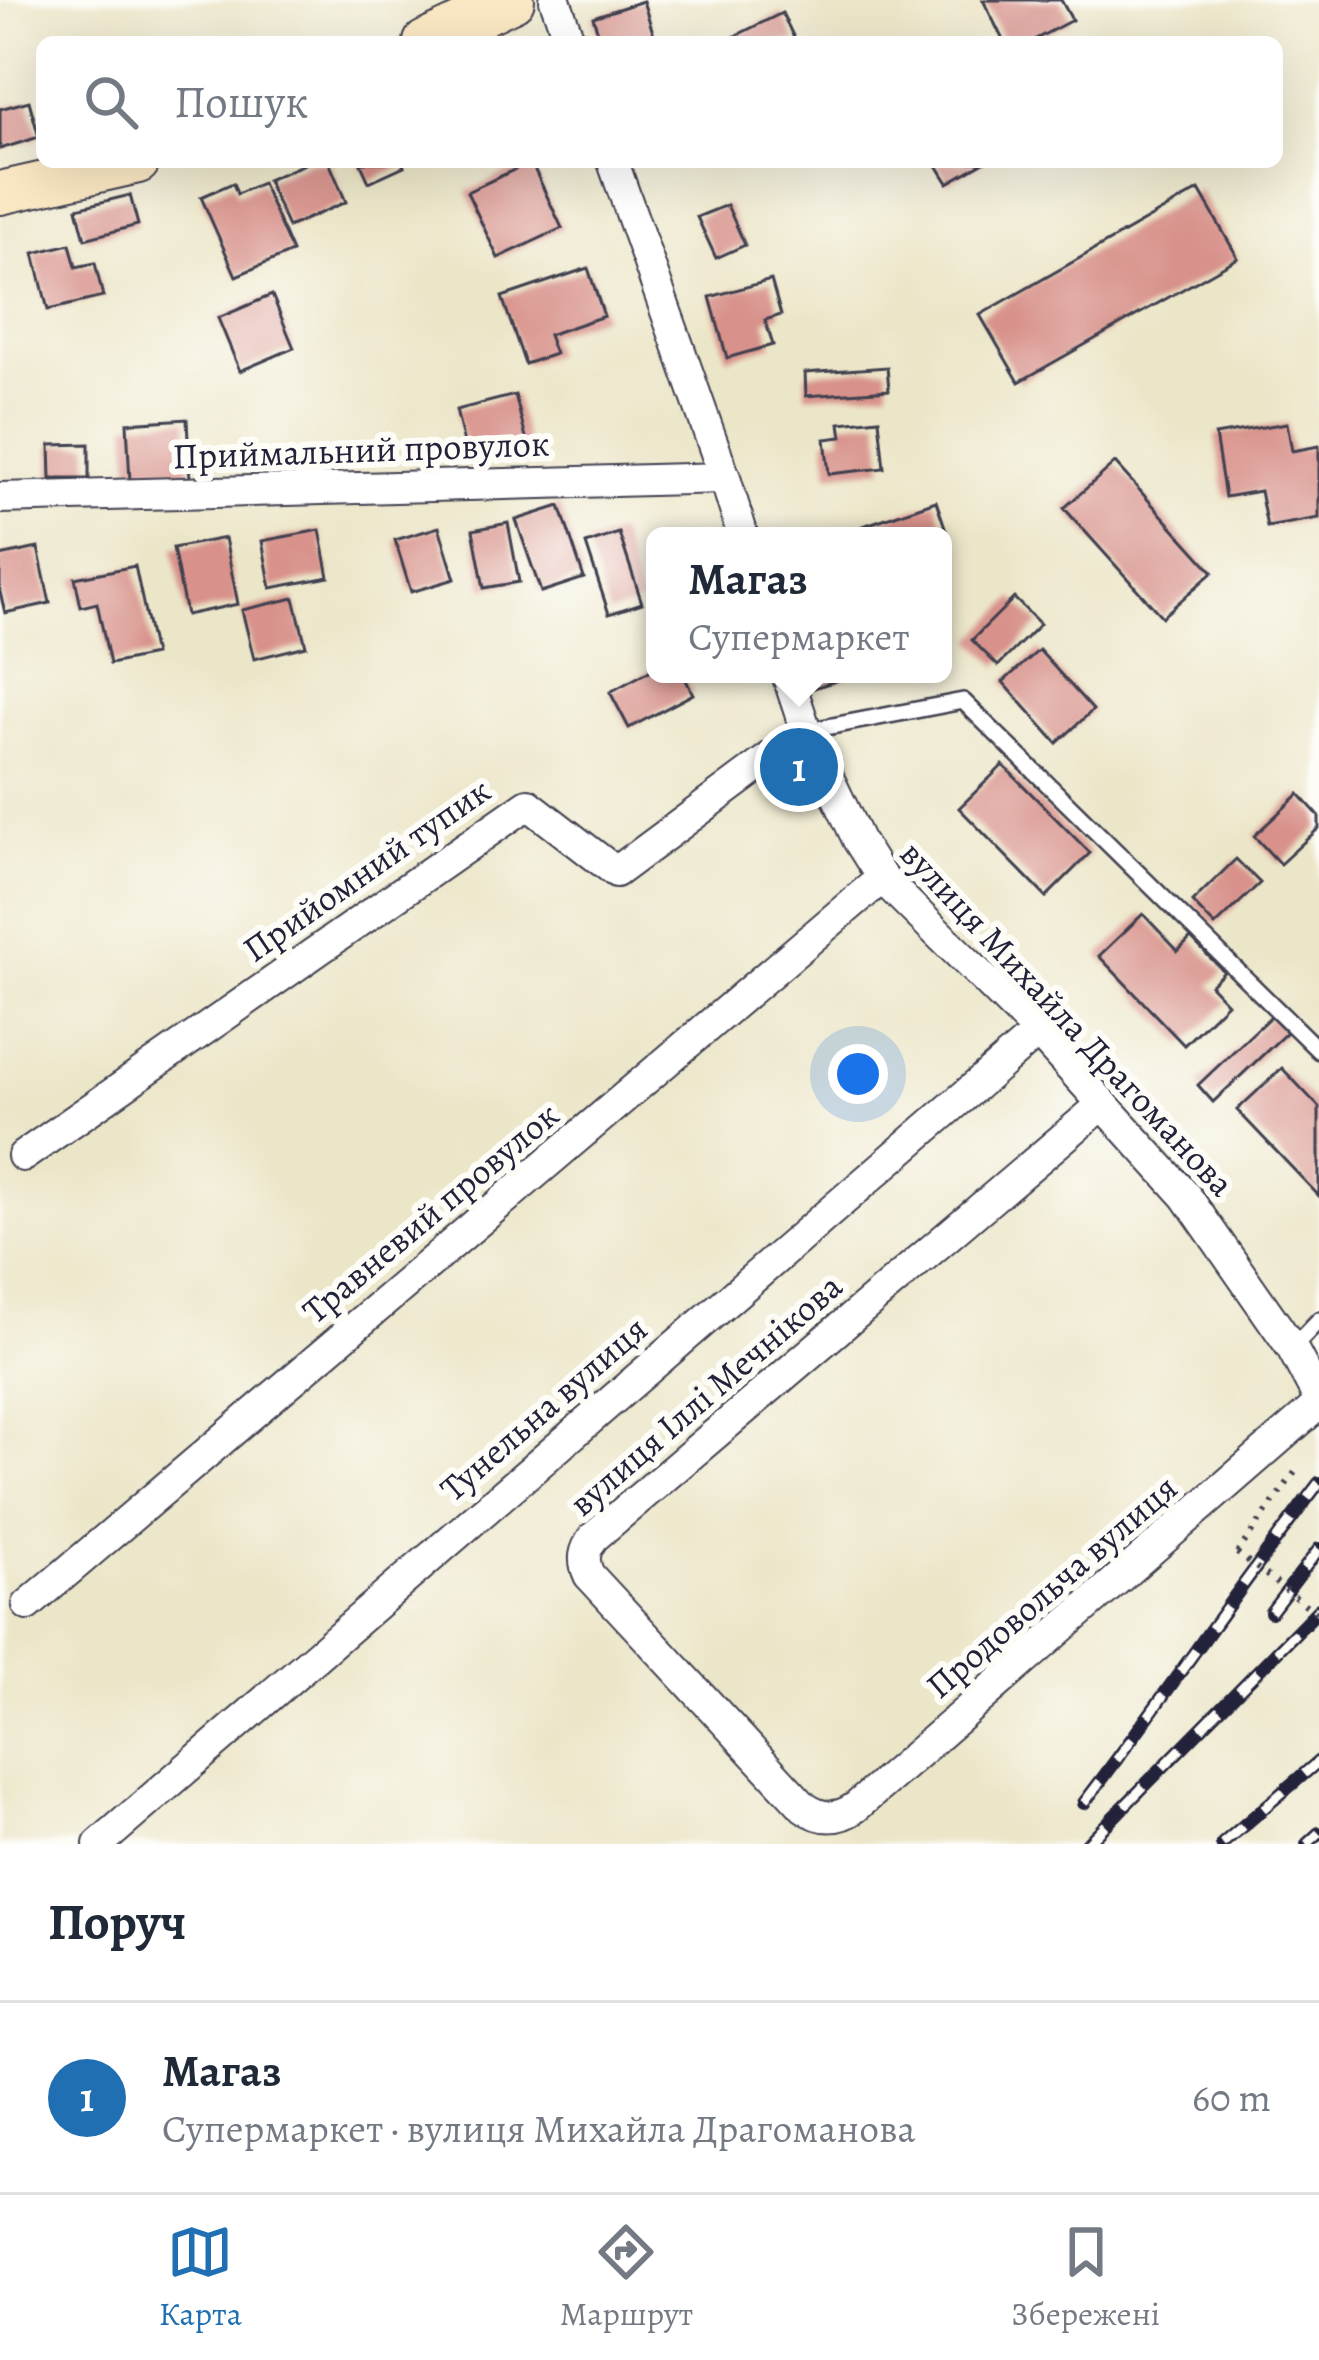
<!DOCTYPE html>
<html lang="uk">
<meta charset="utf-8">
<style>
:root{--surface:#fff;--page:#f6f6f7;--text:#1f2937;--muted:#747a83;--line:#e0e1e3;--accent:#1f6fb2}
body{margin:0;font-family:Alegreya,serif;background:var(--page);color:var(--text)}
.you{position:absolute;left:858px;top:1074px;width:42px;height:42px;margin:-30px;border:9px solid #fff;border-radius:50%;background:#1a73e8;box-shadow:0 0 0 18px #1a73e833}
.badge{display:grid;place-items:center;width:78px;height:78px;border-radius:50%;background:var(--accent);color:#fff;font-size:39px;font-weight:700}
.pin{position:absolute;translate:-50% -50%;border:6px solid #fff;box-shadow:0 3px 12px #0006}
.popup{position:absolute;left:646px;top:527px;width:306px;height:156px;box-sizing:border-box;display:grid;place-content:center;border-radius:18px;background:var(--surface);filter:drop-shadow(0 3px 9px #0005);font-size:39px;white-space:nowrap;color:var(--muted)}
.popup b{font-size:45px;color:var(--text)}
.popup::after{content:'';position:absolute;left:50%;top:100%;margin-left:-24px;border:24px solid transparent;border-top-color:var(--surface)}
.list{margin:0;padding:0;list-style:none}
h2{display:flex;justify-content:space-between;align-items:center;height:156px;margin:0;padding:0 48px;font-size:51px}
h2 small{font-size:39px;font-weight:400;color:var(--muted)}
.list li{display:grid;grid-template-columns:78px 1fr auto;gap:36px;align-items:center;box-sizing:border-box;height:192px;padding:0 48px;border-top:3px solid var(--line)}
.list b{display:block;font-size:45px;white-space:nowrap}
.list p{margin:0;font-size:39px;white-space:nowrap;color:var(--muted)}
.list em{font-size:39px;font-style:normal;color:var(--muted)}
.icon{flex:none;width:66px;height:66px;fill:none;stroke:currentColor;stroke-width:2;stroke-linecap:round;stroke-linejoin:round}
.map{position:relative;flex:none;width:1319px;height:1844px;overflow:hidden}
.search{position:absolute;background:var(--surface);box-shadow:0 12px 48px #0002;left:36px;right:36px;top:36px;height:132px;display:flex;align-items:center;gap:30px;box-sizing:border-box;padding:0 42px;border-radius:18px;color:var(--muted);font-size:45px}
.sheet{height:348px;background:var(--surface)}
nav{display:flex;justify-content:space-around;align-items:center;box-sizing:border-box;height:168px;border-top:3px solid var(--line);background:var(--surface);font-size:33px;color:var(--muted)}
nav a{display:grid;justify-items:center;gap:6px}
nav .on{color:var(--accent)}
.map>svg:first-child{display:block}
</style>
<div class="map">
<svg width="1319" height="1844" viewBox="0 0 1319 1844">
<rect width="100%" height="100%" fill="#fdfcf7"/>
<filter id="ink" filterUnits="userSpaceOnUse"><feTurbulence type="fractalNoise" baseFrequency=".00833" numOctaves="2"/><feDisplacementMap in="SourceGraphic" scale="24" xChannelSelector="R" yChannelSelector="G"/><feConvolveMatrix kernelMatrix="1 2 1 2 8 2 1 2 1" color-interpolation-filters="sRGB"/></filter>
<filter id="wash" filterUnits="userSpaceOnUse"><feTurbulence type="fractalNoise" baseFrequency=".004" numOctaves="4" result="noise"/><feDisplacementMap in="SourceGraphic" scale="48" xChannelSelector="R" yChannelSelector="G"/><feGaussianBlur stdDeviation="2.7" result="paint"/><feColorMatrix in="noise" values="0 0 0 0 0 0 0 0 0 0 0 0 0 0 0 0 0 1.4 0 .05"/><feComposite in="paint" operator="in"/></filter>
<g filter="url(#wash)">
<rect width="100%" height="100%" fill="#ece6c9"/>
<g id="blocks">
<g fill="#d8928b">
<polygon points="983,0 1061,0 1072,20 1030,42 1004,42"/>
<polygon points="643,1 656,42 601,42 593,17"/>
<polygon points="782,13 796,42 739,42 735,36"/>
<polygon points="29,101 39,137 0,149 0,109"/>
<polygon points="309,162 329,162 346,202 288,227 267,180"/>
<polygon points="360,162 402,162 404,166 369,182"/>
<polygon points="531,162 562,228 498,258 467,192"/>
<polygon points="935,162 984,162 948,183"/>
<polygon points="233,183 237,194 262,183 292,252 236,276 201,197"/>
<polygon points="1199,190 1238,258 1019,382 980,315"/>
<polygon points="130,195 138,225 85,239 77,208"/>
<polygon points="727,205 745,245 716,258 697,217"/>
<polygon points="70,244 76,267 95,263 103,297 48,310 34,253"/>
<polygon points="588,268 604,316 548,335 555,354 525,364 502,297"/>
<polygon points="771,280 781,315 765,320 773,345 727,358 710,297"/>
<polygon points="272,295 294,348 240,371 218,318"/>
<polygon points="887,367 889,390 806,396 805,373"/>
<polygon points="515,395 529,449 469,464 456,410"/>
<polygon points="187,419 190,479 130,482 127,423"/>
<polygon points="879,419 884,468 829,474 825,439 842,437 840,423"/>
<polygon points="1287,423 1292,451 1319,446 1319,518 1267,527 1260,491 1225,497 1215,435"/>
<polygon points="89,444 89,479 51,479 50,445"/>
<polygon points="1115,463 1213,572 1162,617 1064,508"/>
<polygon points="936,501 947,533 940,536 834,536"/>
<polygon points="560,506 584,578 541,592 516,520"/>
<polygon points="508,523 519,582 484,588 473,530"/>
<polygon points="439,527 455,579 411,592 395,540"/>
<polygon points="320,530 329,577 271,588 262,541"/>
<polygon points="619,533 642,603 609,614 586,544"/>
<polygon points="225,538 238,604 186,615 173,548"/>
<polygon points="38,548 50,603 5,613 0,592 0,556"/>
<polygon points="135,566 154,655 110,664 97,603 81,607 75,578"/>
<polygon points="294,598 306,646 254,659 242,610"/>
<polygon points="1014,598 1040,624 998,666 972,640"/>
<polygon points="1039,650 1093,710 1057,743 1003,682"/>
<polygon points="655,668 655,674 683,674 693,694 629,728 610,692"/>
<polygon points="800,674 854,674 854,675 805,691"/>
<polygon points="1003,765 1090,853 1046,897 959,808"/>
<polygon points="1299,794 1319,816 1319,828 1280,864 1254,836"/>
<polygon points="1236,859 1260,883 1215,926 1192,902"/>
<polygon points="1143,914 1178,951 1191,938 1224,972 1210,985 1227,1003 1184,1045 1099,956"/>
<polygon points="1271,1016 1287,1032 1213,1102 1198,1085"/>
<polygon points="1282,1068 1319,1107 1319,1196 1237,1110"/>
</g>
</g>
</g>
<g filter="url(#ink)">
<use href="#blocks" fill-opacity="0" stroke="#403f50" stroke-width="3"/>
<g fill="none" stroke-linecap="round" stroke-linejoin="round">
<g stroke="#403f50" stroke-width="20">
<g id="lane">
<polyline points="806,731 963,701 1319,1051"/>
<polyline points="1292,1348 1319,1320"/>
</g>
</g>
<g stroke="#403f50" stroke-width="34">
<g id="street">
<polyline points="555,0 570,42"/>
<polyline points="613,162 725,478 743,536"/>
<polyline points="0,498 725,478"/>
<polyline points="787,674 806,731 858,840 882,878 1038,1032 1186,1196 1292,1348 1319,1399"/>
<path d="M 1103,1104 L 594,1537 C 584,1550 582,1560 589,1575 L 804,1807 C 822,1820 839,1819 856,1807 L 1319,1404"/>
<polyline points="23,1156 528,804 616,872 806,731"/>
<polyline points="28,1605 882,878"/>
<polyline points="99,1844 1038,1032"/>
</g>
</g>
<g stroke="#403f50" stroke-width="46">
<g id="secondary">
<polyline points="425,42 513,0"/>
<polyline points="0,193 138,162"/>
</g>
</g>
<polyline stroke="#403f50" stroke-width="6" stroke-dasharray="3 9" stroke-linecap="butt" points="1237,1553 1298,1468"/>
<use href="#lane" stroke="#fff" stroke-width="15"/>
<use href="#street" stroke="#fff" stroke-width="30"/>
<use href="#secondary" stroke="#fae7c3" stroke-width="42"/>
<g stroke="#22223b" stroke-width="14">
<g id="rail">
<polyline points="1271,1612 1319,1549"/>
<path d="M 1084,1803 C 1164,1698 1238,1588 1319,1483"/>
<polyline points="1087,1844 1319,1609"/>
<polyline points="1222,1844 1319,1761"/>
<polyline points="1307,1844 1319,1833"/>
</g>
</g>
<use href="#rail" stroke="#fdfcf7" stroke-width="9" stroke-dasharray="27" stroke-linecap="butt"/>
<polyline stroke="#403f50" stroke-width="6" stroke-dasharray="3 9" stroke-linecap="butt" points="1237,1553 1319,1615"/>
</g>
</g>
<g text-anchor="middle" stroke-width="12" stroke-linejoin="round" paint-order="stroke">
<g font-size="36" fill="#22223b" stroke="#fdfcf7">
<text transform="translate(361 449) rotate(-2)" y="13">Приймальний провулок</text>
<text transform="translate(366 869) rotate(-35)" y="13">Прийомний тупик</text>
<text transform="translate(1068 1018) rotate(47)" y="13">вулиця Михайла Драгоманова</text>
<text transform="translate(430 1212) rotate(-40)" y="13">Травневий провулок</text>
<text transform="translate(705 1394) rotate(-41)" y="13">вулиця Іллі Мечнікова</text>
<text transform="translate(543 1408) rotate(-41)" y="13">Тунельна вулиця</text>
<text transform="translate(1051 1586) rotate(-41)" y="13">Продовольча вулиця</text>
</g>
</g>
</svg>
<div class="you"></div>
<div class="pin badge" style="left:799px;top:767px">1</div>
<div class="popup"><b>Магаз</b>Супермаркет</div>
<div class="search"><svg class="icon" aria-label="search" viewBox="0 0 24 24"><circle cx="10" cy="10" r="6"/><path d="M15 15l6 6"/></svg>Пошук</div>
</div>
<section class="sheet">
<h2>Поруч<small></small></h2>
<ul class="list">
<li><span class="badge">1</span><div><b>Магаз</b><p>Супермаркет · вулиця Михайла Драгоманова</p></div><em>60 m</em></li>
</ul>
</section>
<nav>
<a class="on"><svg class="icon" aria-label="map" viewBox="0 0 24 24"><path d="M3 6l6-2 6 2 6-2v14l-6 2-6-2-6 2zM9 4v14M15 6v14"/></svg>Карта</a>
<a><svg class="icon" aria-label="directions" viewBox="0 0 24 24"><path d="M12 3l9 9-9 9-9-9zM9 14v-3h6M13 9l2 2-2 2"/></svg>Маршрут</a>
<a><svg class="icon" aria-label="saved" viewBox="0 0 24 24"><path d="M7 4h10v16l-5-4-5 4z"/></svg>Збережені</a>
</nav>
